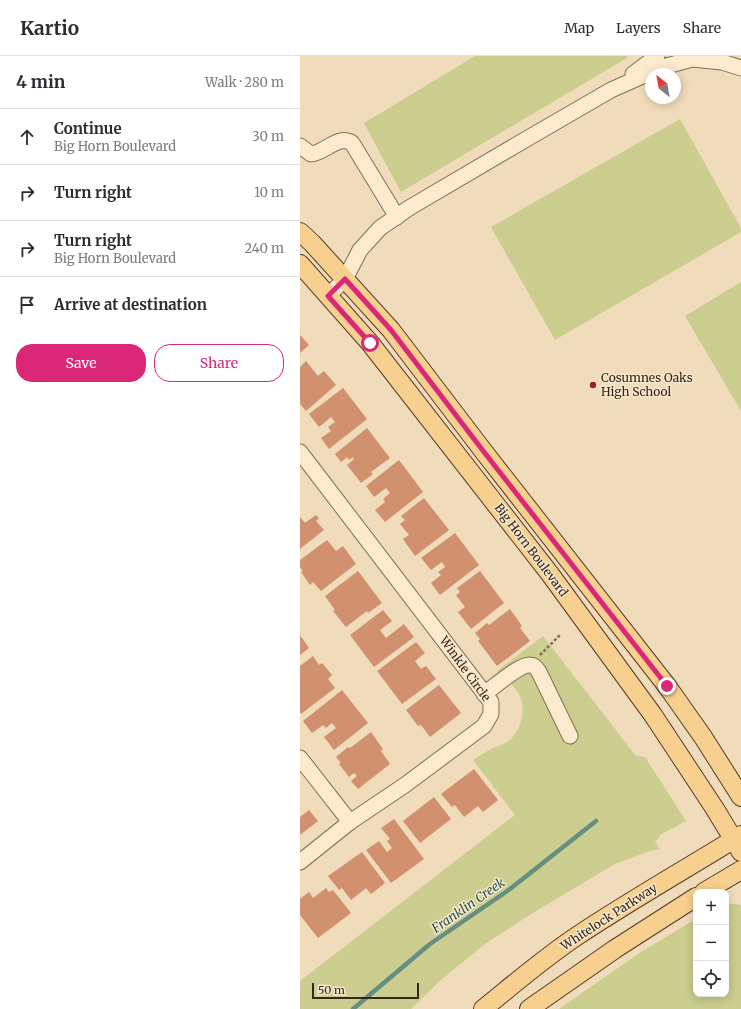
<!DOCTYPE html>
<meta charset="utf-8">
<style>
:root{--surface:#fff;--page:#f7f7f7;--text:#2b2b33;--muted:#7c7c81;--line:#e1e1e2;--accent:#db2777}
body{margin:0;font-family:Merriweather,serif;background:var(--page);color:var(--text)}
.controls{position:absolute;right:12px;bottom:12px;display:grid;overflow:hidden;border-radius:8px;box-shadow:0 2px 10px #0003}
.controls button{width:36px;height:36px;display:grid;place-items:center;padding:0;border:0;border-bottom:1px solid var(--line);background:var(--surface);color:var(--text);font:20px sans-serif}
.compass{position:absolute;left:345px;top:12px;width:36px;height:36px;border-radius:50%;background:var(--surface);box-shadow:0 2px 10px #0003;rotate:329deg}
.scale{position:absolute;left:12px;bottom:10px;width:107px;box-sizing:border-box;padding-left:4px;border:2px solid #36251a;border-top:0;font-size:11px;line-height:14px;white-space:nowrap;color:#36251a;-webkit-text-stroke:3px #f7e7cb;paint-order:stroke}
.stop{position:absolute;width:12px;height:12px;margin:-9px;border:3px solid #db2777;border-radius:50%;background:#fff}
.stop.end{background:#db2777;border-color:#fff;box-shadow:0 1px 4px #0008}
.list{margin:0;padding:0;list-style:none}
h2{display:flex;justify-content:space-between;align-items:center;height:52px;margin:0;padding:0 16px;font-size:17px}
h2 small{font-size:13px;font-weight:400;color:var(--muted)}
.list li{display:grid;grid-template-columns:26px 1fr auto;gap:12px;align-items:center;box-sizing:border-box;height:56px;padding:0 16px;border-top:1px solid var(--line)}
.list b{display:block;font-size:15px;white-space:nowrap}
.list p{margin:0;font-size:13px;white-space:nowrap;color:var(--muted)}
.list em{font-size:13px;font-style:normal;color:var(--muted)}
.actions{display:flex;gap:8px;padding:12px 16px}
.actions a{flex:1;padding:9px 0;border:1px solid var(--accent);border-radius:16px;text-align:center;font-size:14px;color:var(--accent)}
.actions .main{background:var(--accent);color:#fff}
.icon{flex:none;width:22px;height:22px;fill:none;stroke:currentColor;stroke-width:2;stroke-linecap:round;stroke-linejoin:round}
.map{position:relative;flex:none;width:441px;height:953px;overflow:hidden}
header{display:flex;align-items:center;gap:24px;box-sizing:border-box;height:56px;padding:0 20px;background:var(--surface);border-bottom:1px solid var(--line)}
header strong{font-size:19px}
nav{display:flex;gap:22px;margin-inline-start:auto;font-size:14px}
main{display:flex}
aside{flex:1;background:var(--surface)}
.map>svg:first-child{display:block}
</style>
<header>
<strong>Kartio</strong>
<nav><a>Map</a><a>Layers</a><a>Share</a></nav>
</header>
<main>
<aside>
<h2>4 min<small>Walk · 280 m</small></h2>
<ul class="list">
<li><svg class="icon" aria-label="ahead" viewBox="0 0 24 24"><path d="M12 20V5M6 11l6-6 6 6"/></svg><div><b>Continue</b><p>Big Horn Boulevard</p></div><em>30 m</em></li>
<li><svg class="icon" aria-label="right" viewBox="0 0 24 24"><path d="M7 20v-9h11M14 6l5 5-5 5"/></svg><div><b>Turn right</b></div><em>10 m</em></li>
<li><svg class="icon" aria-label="right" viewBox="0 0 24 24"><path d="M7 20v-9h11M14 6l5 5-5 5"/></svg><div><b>Turn right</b><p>Big Horn Boulevard</p></div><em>240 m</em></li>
<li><svg class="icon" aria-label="arrive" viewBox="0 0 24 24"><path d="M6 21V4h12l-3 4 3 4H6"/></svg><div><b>Arrive at destination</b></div></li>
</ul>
<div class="actions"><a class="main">Save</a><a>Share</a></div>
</aside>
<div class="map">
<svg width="441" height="953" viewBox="0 0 441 953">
<rect width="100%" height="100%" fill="#f0dcbb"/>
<g fill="#cbce8f">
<polygon points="175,0 327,0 327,2 101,136 64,67"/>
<polygon points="380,63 441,172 441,176 255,284 191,171"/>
<polygon points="441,226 441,355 385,260"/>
<path d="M 243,580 L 336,700 L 345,701 L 386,765 L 360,779 L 359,782 L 355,785 L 360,794 L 353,794 L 315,808 L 236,855 L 185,888 L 142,923 L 111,953 L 0,953 L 0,925 L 215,759 L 173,704 C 178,701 183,697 189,694 C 194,691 200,690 206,687 C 222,677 228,650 217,635 C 211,627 204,621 197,615 Z"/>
<polygon points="426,847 441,849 441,953 259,953 341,896 396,863 396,938 426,938"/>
</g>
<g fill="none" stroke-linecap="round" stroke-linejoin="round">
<polyline stroke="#678e81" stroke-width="4.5" points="53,953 130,888 210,833 296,765"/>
</g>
<g fill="#d1906e">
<polygon points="0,279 9,289 0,297"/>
<polygon points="6,305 18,320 24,315 36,329 6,355 0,348 0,311"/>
<polygon points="43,332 67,363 29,393 21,382 31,375 28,371 35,366 31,361 19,371 9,358"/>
<polygon points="67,372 90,402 71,416 73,418 61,427 47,409 54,403 53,401 49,404 47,401 41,406 35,398"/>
<polygon points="99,404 123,436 85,466 75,454 85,446 83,443 90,437 86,432 74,441 66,430"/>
<polygon points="124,442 149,474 115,500 103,483 109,479 100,468 105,464 101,460"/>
<polygon points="16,459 19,462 16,465 24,474 0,493 0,461 5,467"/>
<polygon points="155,477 179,509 140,539 131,527 141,519 138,516 145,511 142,506 131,514 121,502"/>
<polygon points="27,484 36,495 43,490 56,508 21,535 13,526 10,529 1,516 3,515 0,511 0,504"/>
<polygon points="58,515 82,547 68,557 67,555 46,571 33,555 35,554 25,540"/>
<polygon points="180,515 204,547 171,573 158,556 165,551 156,539 160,536 157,532"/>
<polygon points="210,553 222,570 220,572 230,585 197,610 178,585 180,583 175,577 187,567 189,569"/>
<polygon points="83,554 92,565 80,574 86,582 104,568 114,581 74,611 50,579"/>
<polygon points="0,579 9,592 0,599"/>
<polygon points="116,586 125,597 115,605 121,613 126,610 136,623 102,648 77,615"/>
<polygon points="13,600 19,609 22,607 32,619 28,623 35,632 1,658 0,656 0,610"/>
<polygon points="139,629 161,657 130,681 121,669 118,670 106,654"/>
<polygon points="42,634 68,667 34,694 24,681 36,672 32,667 26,672 23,669 12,677 3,665"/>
<polygon points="71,676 83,693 81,695 90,708 58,733 51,725 57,720 54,717 49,721 39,708 41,707 36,701 48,691 50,692"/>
<polygon points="174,713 198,744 183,756 178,750 164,761 155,749 152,751 141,738"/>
<polygon points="134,741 151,763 120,787 103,765"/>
<polygon points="9,754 18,765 0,779 0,761"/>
<polygon points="94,763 124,803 91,827 66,794 79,785 87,796 92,792 87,785 90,783 81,772"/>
<polygon points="62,796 85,827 71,838 66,832 51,844 42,832 39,834 28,820"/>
<polygon points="26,832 29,836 33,834 51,857 18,882 0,859 0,843 9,836 13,842"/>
</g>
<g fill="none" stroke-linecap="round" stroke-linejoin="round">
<g stroke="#886c54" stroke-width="17">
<g id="minor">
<polyline points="333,18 357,0"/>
<path d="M 0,90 L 11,98 C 25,97 38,78 52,87 L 97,161"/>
<polyline points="28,240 45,223 60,194 80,172 109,152 223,85 311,34 363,11 392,3 422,6 441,12"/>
<polyline points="0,396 191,646 191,658 184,670 105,729 50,766 0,806"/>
<path d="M 184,638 C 194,631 220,608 230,609 C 235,609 237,613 239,616 L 270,680"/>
<polyline points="0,702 50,766"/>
</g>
</g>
<g stroke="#553a29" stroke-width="20">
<g id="major">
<polyline points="0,176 12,187 91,274 184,396 367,630 403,681 441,741"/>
<polyline points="0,208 70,287 250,518 353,659 415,753 441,796"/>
<polyline points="404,836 441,814"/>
<path d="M 183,953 C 214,928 244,902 277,880 C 331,844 386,813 441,779"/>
<polyline points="229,953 315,893 396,841"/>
</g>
</g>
<polyline stroke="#886c54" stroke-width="2.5" stroke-dasharray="3 2" stroke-linecap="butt" points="240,599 261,578"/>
<use href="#minor" stroke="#fbeace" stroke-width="15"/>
<use href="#major" stroke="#f7cf8f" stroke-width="18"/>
</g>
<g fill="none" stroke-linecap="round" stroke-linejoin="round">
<polyline stroke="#db2777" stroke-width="5" points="70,287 28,240 45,223 91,274 184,396 367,630"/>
</g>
<circle fill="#9a212b" stroke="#f7e7cb" stroke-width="1.5" cx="293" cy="329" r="4"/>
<g text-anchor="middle" stroke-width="3" stroke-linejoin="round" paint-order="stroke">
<g font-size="12" fill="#36251a" stroke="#f7e7cb" text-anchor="start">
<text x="301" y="326">Cosumnes Oaks<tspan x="301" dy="14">High School</tspan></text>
</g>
<g font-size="12" fill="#36251a" stroke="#f7e7cb">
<text transform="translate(231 494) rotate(53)" y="4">Big Horn Boulevard</text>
<text transform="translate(165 613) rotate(54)" y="4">Winkle Circle</text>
<text transform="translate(309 861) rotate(-33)" y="4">Whitelock Parkway</text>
</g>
<g font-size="13" font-style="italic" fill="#285750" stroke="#f7e7cb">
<text transform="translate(168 849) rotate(-35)" y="5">Franklin Creek</text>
</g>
</g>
</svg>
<div class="controls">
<button>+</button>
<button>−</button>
<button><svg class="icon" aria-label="locate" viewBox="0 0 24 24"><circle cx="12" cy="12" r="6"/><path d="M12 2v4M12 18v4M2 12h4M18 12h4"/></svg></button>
</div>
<svg class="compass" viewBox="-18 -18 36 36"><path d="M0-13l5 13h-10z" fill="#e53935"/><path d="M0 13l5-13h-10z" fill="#7c7c81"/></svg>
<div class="scale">50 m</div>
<div class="stop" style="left:70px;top:287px"></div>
<div class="stop end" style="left:367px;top:630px"></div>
</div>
</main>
